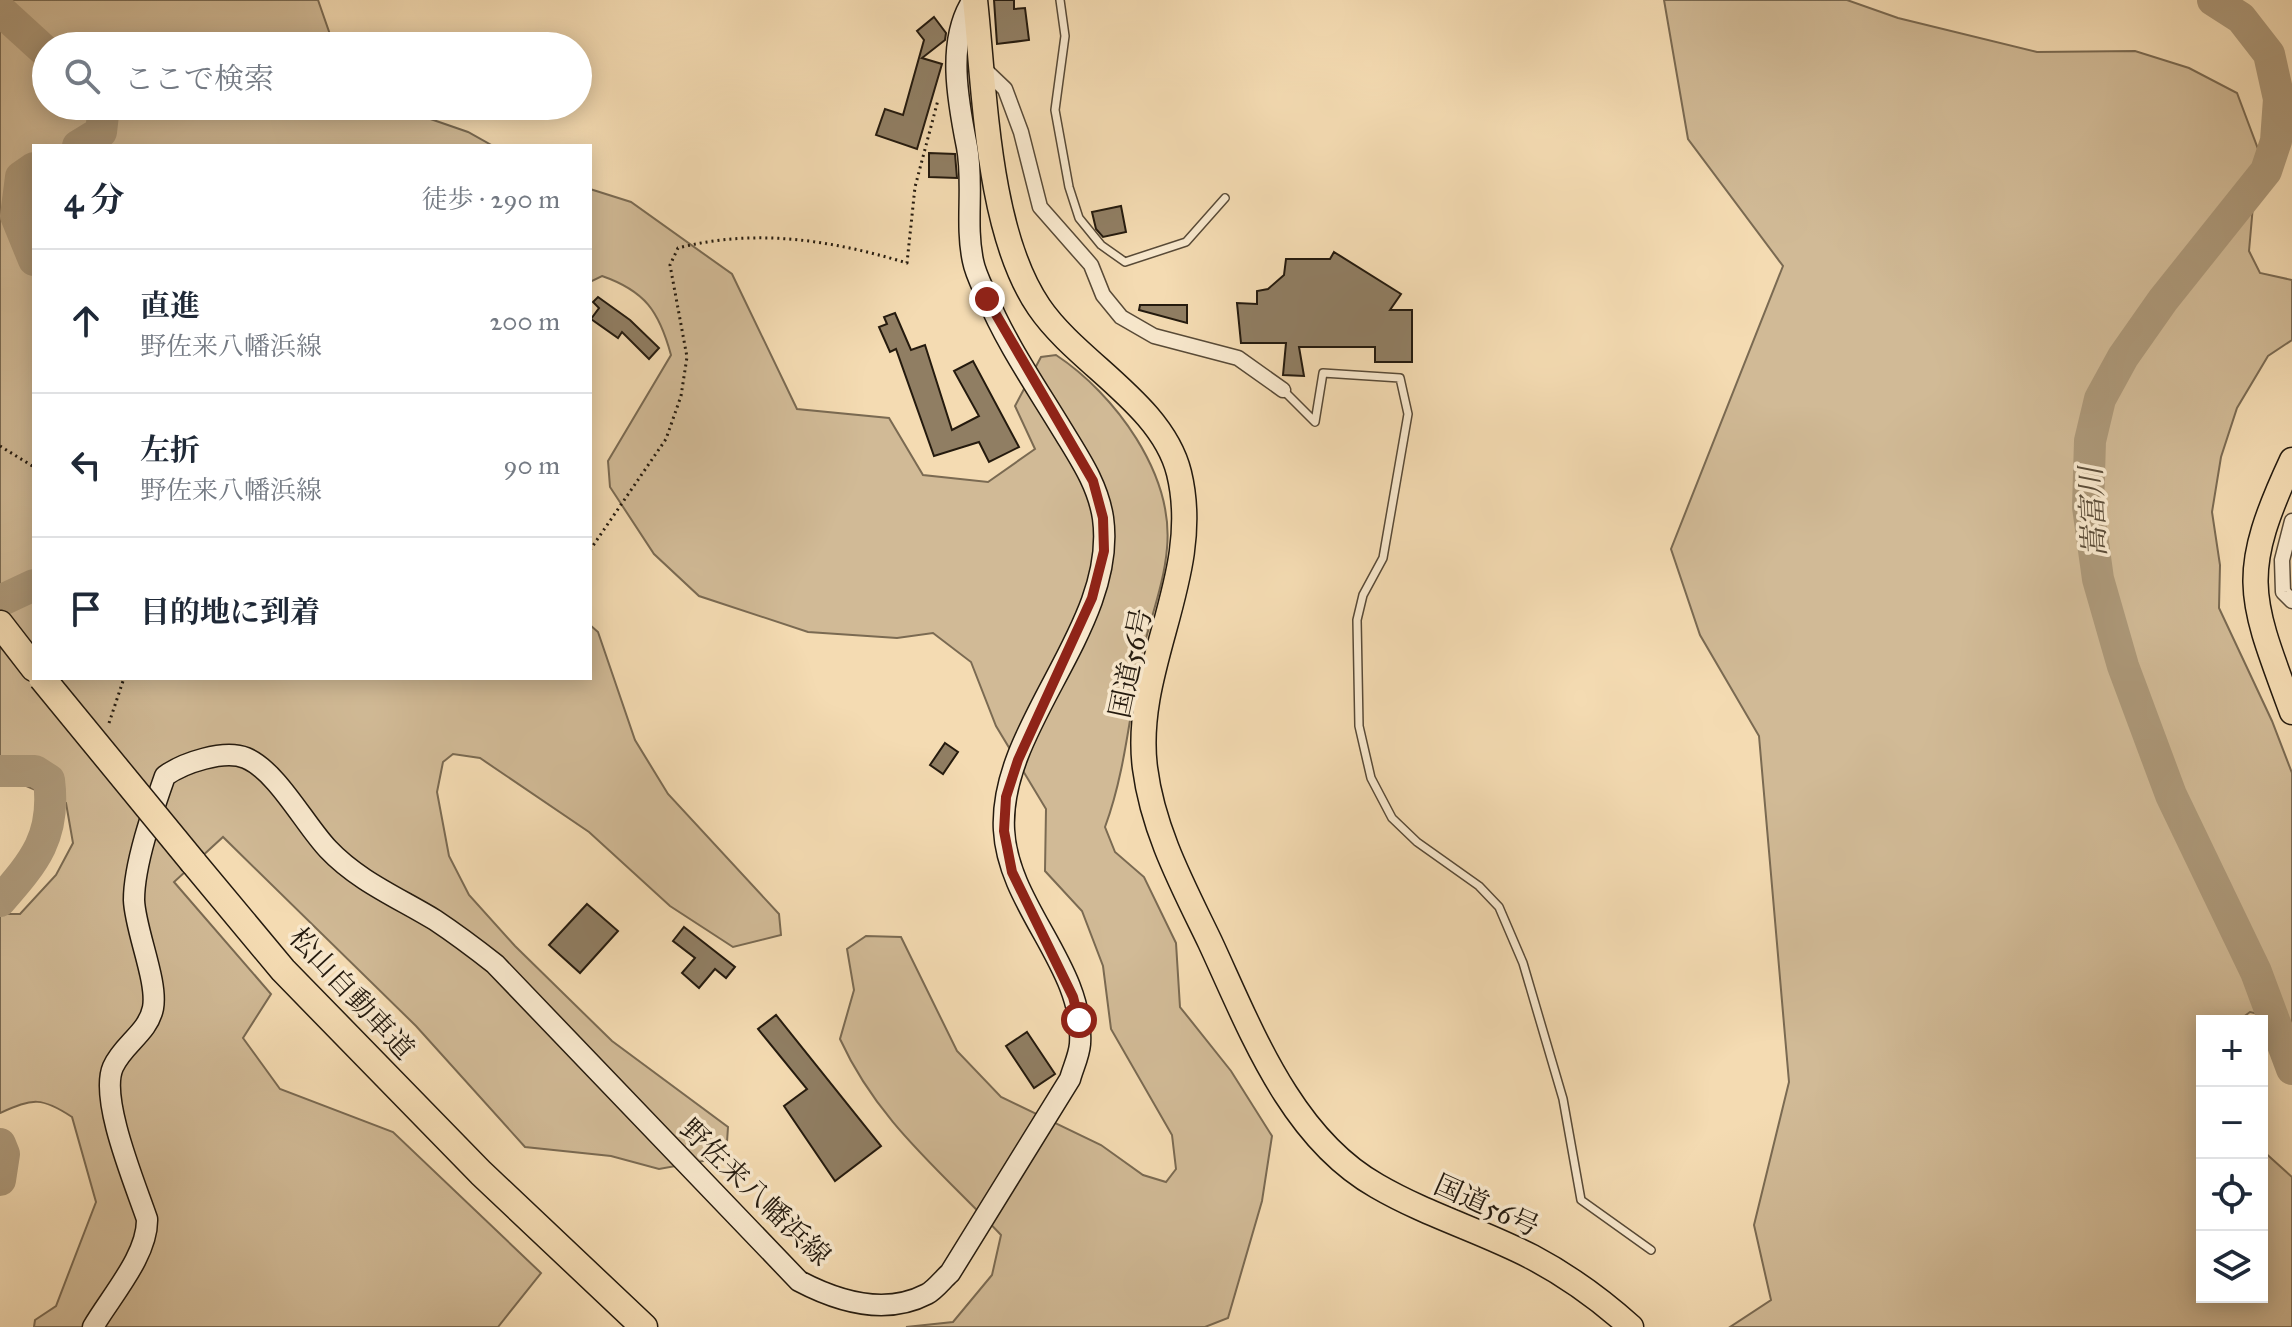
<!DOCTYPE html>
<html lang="ja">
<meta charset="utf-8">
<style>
:root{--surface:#fff;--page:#f2f2f3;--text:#1f2937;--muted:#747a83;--line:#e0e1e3}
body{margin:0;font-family:"IM FELL Great Primer","Noto Serif JP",serif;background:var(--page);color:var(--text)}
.controls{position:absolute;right:24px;bottom:24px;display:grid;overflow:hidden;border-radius:0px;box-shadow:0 4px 20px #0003}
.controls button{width:72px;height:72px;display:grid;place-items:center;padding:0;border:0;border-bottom:2px solid var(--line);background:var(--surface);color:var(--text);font:40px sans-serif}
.stop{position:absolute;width:24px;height:24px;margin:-18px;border:6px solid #8f2418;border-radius:50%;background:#fff}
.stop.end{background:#8f2418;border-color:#fff;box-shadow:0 2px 8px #0008}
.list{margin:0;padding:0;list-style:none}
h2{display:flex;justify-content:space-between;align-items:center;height:104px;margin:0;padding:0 32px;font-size:34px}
h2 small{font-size:26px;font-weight:400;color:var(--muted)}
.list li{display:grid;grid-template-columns:52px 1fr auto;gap:24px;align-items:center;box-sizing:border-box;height:144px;padding:0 32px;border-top:2px solid var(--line)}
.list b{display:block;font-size:30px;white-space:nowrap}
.list p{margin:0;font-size:26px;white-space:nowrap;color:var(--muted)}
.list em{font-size:26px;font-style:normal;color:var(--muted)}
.icon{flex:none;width:44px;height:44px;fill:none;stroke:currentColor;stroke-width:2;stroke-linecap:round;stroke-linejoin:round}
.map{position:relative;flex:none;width:2292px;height:1327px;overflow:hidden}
.search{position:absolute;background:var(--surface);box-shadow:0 4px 20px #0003;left:32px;top:32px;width:560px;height:88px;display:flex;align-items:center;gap:20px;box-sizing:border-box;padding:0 28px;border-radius:44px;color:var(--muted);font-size:30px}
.panel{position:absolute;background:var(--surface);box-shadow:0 4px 20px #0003;left:32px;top:144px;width:560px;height:536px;border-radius:0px}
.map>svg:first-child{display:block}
</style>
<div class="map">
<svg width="2292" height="1327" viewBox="0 0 2292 1327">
<rect width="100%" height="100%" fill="#f4dbb2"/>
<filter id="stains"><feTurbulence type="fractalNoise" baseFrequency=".0025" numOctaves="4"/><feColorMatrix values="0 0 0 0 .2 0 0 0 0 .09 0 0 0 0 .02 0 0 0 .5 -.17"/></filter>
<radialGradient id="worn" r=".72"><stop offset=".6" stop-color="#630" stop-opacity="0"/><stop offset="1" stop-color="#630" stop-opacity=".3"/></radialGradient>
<g fill="#d1ba96" stroke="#7a6a52" stroke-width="2">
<path d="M 0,0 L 318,0 L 334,46 L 46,46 L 46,106 L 393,106 L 468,132 L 493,146 L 34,146 L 34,678 L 590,678 L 590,625 L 598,632 L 635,740 L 668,794 L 779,914 L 781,935 L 733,947 L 670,906 L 589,832 L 480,758 L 453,754 L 443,762 L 437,792 L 449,856 L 469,895 L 515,946 L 612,1041 L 728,1127 L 726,1157 L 659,1169 L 611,1156 L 525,1147 L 416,1026 L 223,837 L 174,882 L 271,994 L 243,1038 L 280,1089 L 393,1132 L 541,1273 L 498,1327 L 34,1327 L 35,1320 L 56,1306 L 96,1202 L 72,1117 C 42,1097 33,1098 0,1113 L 0,914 L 20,914 L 56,875 L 73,843 L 66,803 L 24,785 L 0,783 Z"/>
<polygon points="1664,0 1847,0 1898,18 2037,52 2135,51 2189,68 2237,93 2258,149 2249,251 2260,273 2292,280 2292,340 2268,356 2237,408 2221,457 2212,512 2220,565 2219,608 2272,721 2292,773 2292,1022 2250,1012 2238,1021 2202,1021 2202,1297 2262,1297 2262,1150 2292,1177 2292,1327 1730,1327 1771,1300 1754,1225 1789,1082 1759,736 1700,635 1671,549 1783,266 1688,139"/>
<path d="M 590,189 L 631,202 L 732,274 L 797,409 L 889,418 L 923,475 L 988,482 L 1035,449 L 1015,406 L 1041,357 L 1056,355 C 1115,394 1174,474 1167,548 C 1164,587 1147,627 1139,667 C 1129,720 1124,776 1105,827 L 1115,852 L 1144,877 L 1176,943 L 1180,1007 L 1231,1071 L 1272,1136 L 1262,1201 L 1228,1318 L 1205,1327 L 906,1327 L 953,1322 L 992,1275 L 1001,1235 C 940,1170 878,1122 840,1039 L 854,990 L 847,949 L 866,936 L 901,937 L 957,1051 L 1001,1097 L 1101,1145 L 1143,1175 L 1166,1182 L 1176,1169 L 1172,1135 L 1111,1029 L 1103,966 L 1082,911 L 1045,871 L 1046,809 L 996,726 L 971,662 L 933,633 L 897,638 L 808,632 L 699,596 L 654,554 L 610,487 L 608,461 L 671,355 C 659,311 645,291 602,276 L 590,282 Z"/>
</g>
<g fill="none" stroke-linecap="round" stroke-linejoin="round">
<g stroke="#ad997a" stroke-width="32">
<polyline points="2213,0 2241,18 2269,54 2279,99 2276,141 2266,171 2163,300 2123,357 2100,399 2090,441 2088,507 2098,579 2123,666 2171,795 2256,972 2292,1069"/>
<polyline points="0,10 46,52"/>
<polyline points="78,146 101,132 104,106"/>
<polyline points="34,168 21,177 16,216 34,260"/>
<polyline points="0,601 34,585"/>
<path d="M 0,771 L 35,771 L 49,780 C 56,836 35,861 0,901"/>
<polyline points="0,1144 4,1154 0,1180"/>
</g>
</g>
<g fill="#907e63" stroke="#241a0e" stroke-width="2">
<polygon points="994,0 1014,0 1014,9 1025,8 1029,40 997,44"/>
<polygon points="934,17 946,33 945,40 922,58 942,64 917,149 876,135 885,109 903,115 924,40 917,31"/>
<polygon points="929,153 955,154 957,178 929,177"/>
<polygon points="1121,206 1126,232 1103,237 1096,229 1092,212"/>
<polygon points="1334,252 1401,294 1390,310 1412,310 1412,362 1375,362 1375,347 1299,347 1304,376 1283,375 1286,343 1241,343 1237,303 1257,304 1257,291 1268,289 1284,275 1286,259 1330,259"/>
<polygon points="598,297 630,320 659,348 649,359 622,332 618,338 591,319 599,308 593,302"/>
<polygon points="1140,305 1187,305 1187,323 1139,310"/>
<polygon points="895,313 911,350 925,345 952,430 979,416 954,371 973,361 1019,447 989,462 979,442 934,456 896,349 890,352 879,327 887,324 884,317"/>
<polygon points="945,743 958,752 943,774 930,765"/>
<polygon points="587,904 618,931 580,973 549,945"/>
<polygon points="684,927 735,967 726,978 715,969 699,988 682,973 695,958 673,941"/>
<polygon points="776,1015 881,1146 835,1181 784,1106 807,1089 758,1029"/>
<polygon points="1027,1032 1055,1074 1034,1088 1006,1046"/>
</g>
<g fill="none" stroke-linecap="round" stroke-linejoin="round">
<g stroke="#584a37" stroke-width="10">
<g id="service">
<polyline points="1060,0 1065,36 1055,110 1069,187 1079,218 1101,245 1125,262 1186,242 1225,198"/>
<polyline points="1283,390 1315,422 1323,373 1400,378 1408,414 1383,558 1363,595 1357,620 1359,726 1371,778 1392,818 1417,842 1479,886 1499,907 1523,963 1563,1099 1581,1200 1651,1250"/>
</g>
</g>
<g stroke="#584a37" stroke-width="17">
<g id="minor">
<polyline points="983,68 1005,89 1021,132 1040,207 1091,265 1103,295 1121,317 1154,336 1238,358 1283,390"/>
<polyline points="2292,521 2282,560 2283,592 2292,601"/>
</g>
</g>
<g stroke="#241a0e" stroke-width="23">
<path id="secondary" d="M 93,1327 C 111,1296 148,1255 147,1219 C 136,1186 99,1099 113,1067 C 123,1044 148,1033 153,1008 C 158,981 135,930 134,900 C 134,864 153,810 165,776 C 183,763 224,749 246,758 C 277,771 305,825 328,849 C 358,881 399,898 435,920 C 456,934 476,949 495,964 L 799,1281 C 837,1301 885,1316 927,1294 C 935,1290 943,1279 950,1273 L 1070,1079 C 1073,1068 1079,1056 1080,1044 C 1085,967 1008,907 1004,830 C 998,726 1118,626 1103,518 C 1098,485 1080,459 1063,431 C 1037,388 1005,342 986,295 C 981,284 975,272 973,261 C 965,224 974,184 967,147 C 958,102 946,40 973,0"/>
</g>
<g stroke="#241a0e" stroke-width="27">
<g id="trunk">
<path d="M 975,0 C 985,91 987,231 1039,307 C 1077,363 1162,404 1179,473 C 1204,575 1132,667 1145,768 C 1153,831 1183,886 1210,942 C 1250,1028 1290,1137 1377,1186 C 1427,1215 1482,1231 1532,1257 C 1568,1276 1601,1300 1631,1327"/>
<path d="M 2292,460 C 2238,576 2249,596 2292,712"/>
</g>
</g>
<g stroke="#241a0e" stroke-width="29">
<g id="motorway">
<polyline points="0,624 34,668"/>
<polyline points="193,862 283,970 481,1173 644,1327"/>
</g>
</g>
<g stroke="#241a0e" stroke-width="3" stroke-dasharray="2 4" stroke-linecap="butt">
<polyline points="0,446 34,467"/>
<path d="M 590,550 L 666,439 L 681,396 L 687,357 L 670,265 L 678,248 C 756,228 831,240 907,263 L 915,187 L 938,100"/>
<polyline points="109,723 124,678"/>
</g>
<use href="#service" stroke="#f8e8cd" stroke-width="7"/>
<use href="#minor" stroke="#f8e8cd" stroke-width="14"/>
<use href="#secondary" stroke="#f8e8cd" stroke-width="20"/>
<use href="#trunk" stroke="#f4dbb2" stroke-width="24"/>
<use href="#motorway" stroke="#f4dbb2" stroke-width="26"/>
<g stroke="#241a0e" stroke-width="29" stroke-linecap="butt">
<polyline id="motorway-bridge" points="42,678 193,862"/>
</g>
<use href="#motorway-bridge" stroke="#f4dbb2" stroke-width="26"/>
</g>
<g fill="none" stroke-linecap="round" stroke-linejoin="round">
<polyline stroke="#8f2418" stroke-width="10" points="987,299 1093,481 1103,518 1104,551 1092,598 1018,760 1006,797 1004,831 1012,872 1073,997 1079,1020"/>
</g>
<g text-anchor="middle" stroke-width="7" stroke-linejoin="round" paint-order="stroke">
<g font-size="28" fill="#241a0e" stroke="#f8e8cd">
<text transform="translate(1130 663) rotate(-78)" y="10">国道56号</text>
<text transform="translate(352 993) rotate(47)" y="10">松山自動車道</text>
<text transform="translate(756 1192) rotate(44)" y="10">野佐来八幡浜線</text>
<text transform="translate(1487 1205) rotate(24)" y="10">国道56号</text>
</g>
<g font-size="30" font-style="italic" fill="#5b4d39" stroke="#f8e8cd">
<text transform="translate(2093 512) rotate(-93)" y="10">嵩富川</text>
</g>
</g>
<rect width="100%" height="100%" filter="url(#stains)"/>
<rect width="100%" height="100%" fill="url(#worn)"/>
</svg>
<div class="controls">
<button>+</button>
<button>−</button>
<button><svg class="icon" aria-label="locate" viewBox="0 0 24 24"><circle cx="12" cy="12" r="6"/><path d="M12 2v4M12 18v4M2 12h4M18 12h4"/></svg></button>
<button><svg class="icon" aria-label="layers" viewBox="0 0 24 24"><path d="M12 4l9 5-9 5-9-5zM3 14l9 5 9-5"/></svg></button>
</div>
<div class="stop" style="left:1079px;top:1020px"></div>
<div class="stop end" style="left:987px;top:299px"></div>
<div class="search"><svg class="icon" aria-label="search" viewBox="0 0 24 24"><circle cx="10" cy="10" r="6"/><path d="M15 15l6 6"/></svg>ここで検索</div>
<section class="panel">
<h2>4 分<small>徒歩 · 290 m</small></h2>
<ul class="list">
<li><svg class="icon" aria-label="ahead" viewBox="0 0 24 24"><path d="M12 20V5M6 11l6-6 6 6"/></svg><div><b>直進</b><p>野佐来八幡浜線</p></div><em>200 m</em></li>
<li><svg class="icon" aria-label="left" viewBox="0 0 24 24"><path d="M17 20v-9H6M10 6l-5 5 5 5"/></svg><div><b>左折</b><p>野佐来八幡浜線</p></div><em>90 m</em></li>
<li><svg class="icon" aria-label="arrive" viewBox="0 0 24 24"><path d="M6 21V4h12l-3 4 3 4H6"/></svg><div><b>目的地に到着</b></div></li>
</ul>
</section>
</div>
